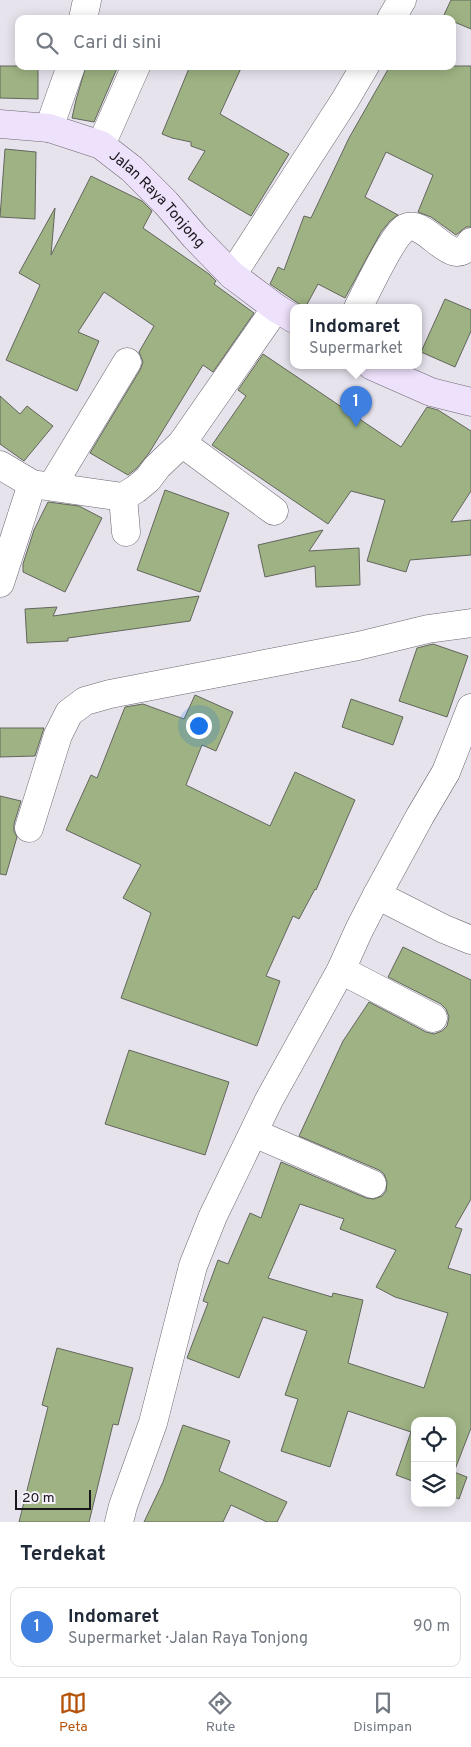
<!DOCTYPE html>
<html lang="id">
<meta charset="utf-8">
<style>
:root{--surface:#fff;--page:#f2f2f3;--text:#1f2937;--muted:#747a83;--line:#e0e1e3;--accent:#b45309}
body{margin:0;font-family:Overpass,sans-serif;background:var(--page);color:var(--text)}
.controls{position:absolute;right:15px;bottom:15px;display:grid;overflow:hidden;border-radius:10px;box-shadow:0 2px 12px #0003}
.controls button{width:45px;height:45px;display:grid;place-items:center;padding:0;border:0;border-bottom:1px solid var(--line);background:var(--surface);color:var(--text);font:25px sans-serif}
.scale{position:absolute;left:15px;bottom:12px;width:76px;box-sizing:border-box;padding-left:5px;border:2px solid #19171b;border-top:0;font-size:14px;line-height:18px;white-space:nowrap;color:#19171b;-webkit-text-stroke:4px #f5f0fa;paint-order:stroke}
.you{position:absolute;left:198px;top:725px;width:18px;height:18px;margin:-12px;border:4px solid #fff;border-radius:50%;background:#1a73e8;box-shadow:0 0 0 8px #1a73e833}
.badge{display:grid;place-items:center;width:32px;height:32px;border-radius:50%;background:var(--accent);color:#fff;font-size:16px;font-weight:700}
.pin{position:absolute;translate:-50% -41px;filter:drop-shadow(0 1px 2px #0008)}
.pin::after{content:'';position:absolute;top:26px;width:18px;height:15px;background:inherit;clip-path:polygon(0 0,100% 0,50% 100%)}
.popup{position:absolute;left:290px;top:304px;width:132px;height:65px;box-sizing:border-box;display:grid;place-content:center;border-radius:10px;background:var(--surface);filter:drop-shadow(0 1px 4px #0005);font-size:16px;white-space:nowrap;color:var(--muted)}
.popup b{font-size:19px;color:var(--text)}
.popup::after{content:'';position:absolute;left:50%;top:100%;margin-left:-10px;border:10px solid transparent;border-top-color:var(--surface)}
.list{margin:0;padding:0;list-style:none}
h2{display:flex;justify-content:space-between;align-items:center;height:65px;margin:0;padding:0 20px;font-size:21px}
h2 small{font-size:16px;font-weight:400;color:var(--muted)}
.list li{display:grid;grid-template-columns:32px 1fr auto;gap:15px;align-items:center;box-sizing:border-box;height:80px;margin:0 10px 10px;padding:0 10px;border:1px solid var(--line);border-radius:10px}
.list b{display:block;font-size:19px;white-space:nowrap}
.list p{margin:0;font-size:16px;white-space:nowrap;color:var(--muted)}
.list em{font-size:16px;font-style:normal;color:var(--muted)}
.icon{flex:none;width:28px;height:28px;fill:none;stroke:currentColor;stroke-width:2;stroke-linecap:round;stroke-linejoin:round}
.map{position:relative;flex:none;width:471px;height:1522px;overflow:hidden}
.search{position:absolute;background:var(--surface);box-shadow:0 2px 12px #0003;left:15px;right:15px;top:15px;height:55px;display:flex;align-items:center;gap:12px;box-sizing:border-box;padding:0 18px;border-radius:10px;color:var(--muted);font-size:19px}
.sheet{height:155px;background:var(--surface)}
nav{display:flex;justify-content:space-around;align-items:center;box-sizing:border-box;height:70px;border-top:1px solid var(--line);background:var(--surface);font-size:14px;color:var(--muted)}
nav a{display:grid;justify-items:center;gap:2px}
nav .on{color:var(--accent)}
.map>svg:first-child{display:block}
</style>
<div class="map">
<svg width="471" height="1522" viewBox="0 0 471 1522">
<rect width="100%" height="100%" fill="#e7e3ed"/>
<g fill="#9eb283" stroke="#62665d" fill-rule="evenodd">
<polygon points="451,0 471,0 471,29 452,21 452,19 443,17"/>
<polygon points="0,66 38,66 38,99 0,98"/>
<polygon points="86,66 118,66 94,122 72,118 76,100"/>
<polygon points="190,66 242,66 220,114 289,154 251,216 188,179 205,151 191,146 191,142 172,138 162,134"/>
<polygon points="390,66 471,66 471,227 466,227 456,235 431,217 418,212 433,175 386,152 365,197 398,215 390,221 381,232 345,298 318,284 305,308 270,284 278,267 284,270 304,216 311,218 349,138"/>
<polygon points="5,149 36,152 35,219 0,217"/>
<polygon points="91,176 142,201 152,211 143,228 209,274 216,281 214,284 254,313 213,372 203,365 149,453 137,468 128,475 90,453 140,370 143,362 139,352 154,326 104,292 78,332 99,341 77,391 6,360 40,285 19,273 55,208 51,255"/>
<polygon points="445,299 471,310 471,331 455,367 421,352"/>
<polygon points="263,354 401,447 427,407 438,410 471,431 471,491 451,522 471,520 471,555 410,560 406,572 367,561 385,500 351,491 328,524 212,445 246,396 238,390"/>
<polygon points="0,396 20,414 27,406 53,426 24,461 0,444"/>
<polygon points="165,490 229,513 200,592 137,570"/>
<polygon points="48,502 79,506 102,518 65,592 23,572 23,564 34,530"/>
<polygon points="323,530 309,551 359,548 360,585 316,587 315,566 265,577 258,545"/>
<polygon points="199,596 190,621 68,638 68,641 27,643 25,609 57,607 53,616"/>
<polygon points="433,644 468,656 447,717 399,701 417,648"/>
<polygon points="195,695 233,712 216,751 202,745 186,785 270,826 295,772 355,800 316,890 315,889 299,919 293,916 266,976 280,981 257,1046 121,998 151,913 123,898 141,865 66,830 91,775 97,778 125,707 143,704 184,719"/>
<polygon points="351,699 403,717 393,745 342,727"/>
<polygon points="0,728 44,728 35,756 0,757"/>
<polygon points="0,796 21,801 14,824 14,831 17,837 6,875 0,874"/>
<path d="M 403,947 L 471,980 L 471,1199 L 455,1227 L 462,1229 L 448,1268 L 471,1275 L 471,1428 L 454,1472 L 467,1477 L 459,1499 L 452,1496 L 452,1421 L 415,1421 L 415,1482 L 396,1475 L 411,1432 L 348,1411 L 330,1467 L 281,1451 L 298,1399 L 285,1395 L 307,1331 L 263,1317 L 239,1378 L 187,1358 L 208,1303 L 203,1301 L 218,1260 L 228,1264 L 250,1213 L 261,1218 L 281,1162 L 366,1198 L 374,1199 L 382,1196 L 386,1191 L 387,1182 L 384,1174 L 379,1170 L 299,1136 L 343,1041 L 369,1002 L 426,1032 L 434,1034 L 442,1031 L 447,1026 L 449,1017 L 446,1009 L 441,1004 L 388,977 ZM 300,1204 L 344,1219 L 340,1229 L 396,1250 L 376,1287 L 395,1297 L 448,1313 L 424,1388 L 348,1363 L 363,1300 L 333,1293 L 332,1297 L 268,1278 Z"/>
<polygon points="129,1050 229,1082 205,1155 105,1124"/>
<polygon points="57,1348 133,1368 118,1425 113,1424 89,1522 19,1522 48,1407 42,1405"/>
<polygon points="183,1425 230,1441 219,1471 287,1502 277,1522 267,1522 231,1505 223,1522 144,1522 163,1482"/>
</g>
<g fill="none" stroke-linecap="round" stroke-linejoin="round">
<g stroke="#6b676f" stroke-width="29">
<g id="street">
<polyline points="83,19 87,0"/>
<polyline points="391,19 402,0"/>
<polyline points="49,128 71,66"/>
<polyline points="101,145 136,66"/>
<polyline points="232,275 345,100 365,66"/>
<path d="M 358,308 C 365,294 394,233 405,228 C 427,217 452,274 471,242"/>
<polyline points="182,443 274,511"/>
<polyline points="0,465 32,484 123,497 136,489 148,479 157,467 182,443 276,308"/>
<polyline points="52,486 127,362"/>
<polyline points="123,497 126,532"/>
<polyline points="0,583 32,484"/>
<polyline points="29,828 58,735 69,713 85,701 110,694 358,646 428,629 471,623"/>
<polyline points="377,895 444,929 471,940"/>
<polyline points="341,970 433,1018"/>
<polyline points="254,1133 372,1184"/>
<polyline points="119,1522 123,1506 153,1423 193,1266 213,1216 269,1100 341,970 359,930 377,895 420,816 446,772 471,708"/>
</g>
</g>
<g stroke="#6b676f" stroke-width="29">
<g id="secondary">
<path id="s1" d="M 0,124 L 49,128 L 101,145 L 132,169 L 166,203 L 195,237 L 232,275 L 276,308 L 294,319"/>
<polyline points="372,366 431,392 471,402"/>
</g>
</g>
<use href="#street" stroke="#fff" stroke-width="28"/>
<use href="#secondary" stroke="#eee1fb" stroke-width="28"/>
</g>
<g text-anchor="middle" stroke-width="4.5" stroke-linejoin="round" paint-order="stroke">
<g font-size="15" fill="#19171b" stroke="#f5f0fa">
<text dy="5" stroke="none"><textPath href="#s1" startOffset="182">Jalan Raya Tonjong</textPath></text>
</g>
</g>
</svg>
<div class="controls">
<button><svg class="icon" aria-label="locate" viewBox="0 0 24 24"><circle cx="12" cy="12" r="6"/><path d="M12 2v4M12 18v4M2 12h4M18 12h4"/></svg></button>
<button><svg class="icon" aria-label="layers" viewBox="0 0 24 24"><path d="M12 4l9 5-9 5-9-5zM3 14l9 5 9-5"/></svg></button>
</div>
<div class="scale">20 m</div>
<div class="you"></div>
<div class="pin badge" style="left:356px;top:427px;background:#3f7fe0">1</div>
<div class="popup"><b>Indomaret</b>Supermarket</div>
<div class="search"><svg class="icon" aria-label="search" viewBox="0 0 24 24"><circle cx="10" cy="10" r="6"/><path d="M15 15l6 6"/></svg>Cari di sini</div>
</div>
<section class="sheet">
<h2>Terdekat<small></small></h2>
<ul class="list">
<li><span class="badge" style="background:#3f7fe0">1</span><div><b>Indomaret</b><p>Supermarket · Jalan Raya Tonjong</p></div><em>90 m</em></li>
</ul>
</section>
<nav>
<a class="on"><svg class="icon" aria-label="map" viewBox="0 0 24 24"><path d="M3 6l6-2 6 2 6-2v14l-6 2-6-2-6 2zM9 4v14M15 6v14"/></svg>Peta</a>
<a><svg class="icon" aria-label="directions" viewBox="0 0 24 24"><path d="M12 3l9 9-9 9-9-9zM9 14v-3h6M13 9l2 2-2 2"/></svg>Rute</a>
<a><svg class="icon" aria-label="saved" viewBox="0 0 24 24"><path d="M7 4h10v16l-5-4-5 4z"/></svg>Disimpan</a>
</nav>
